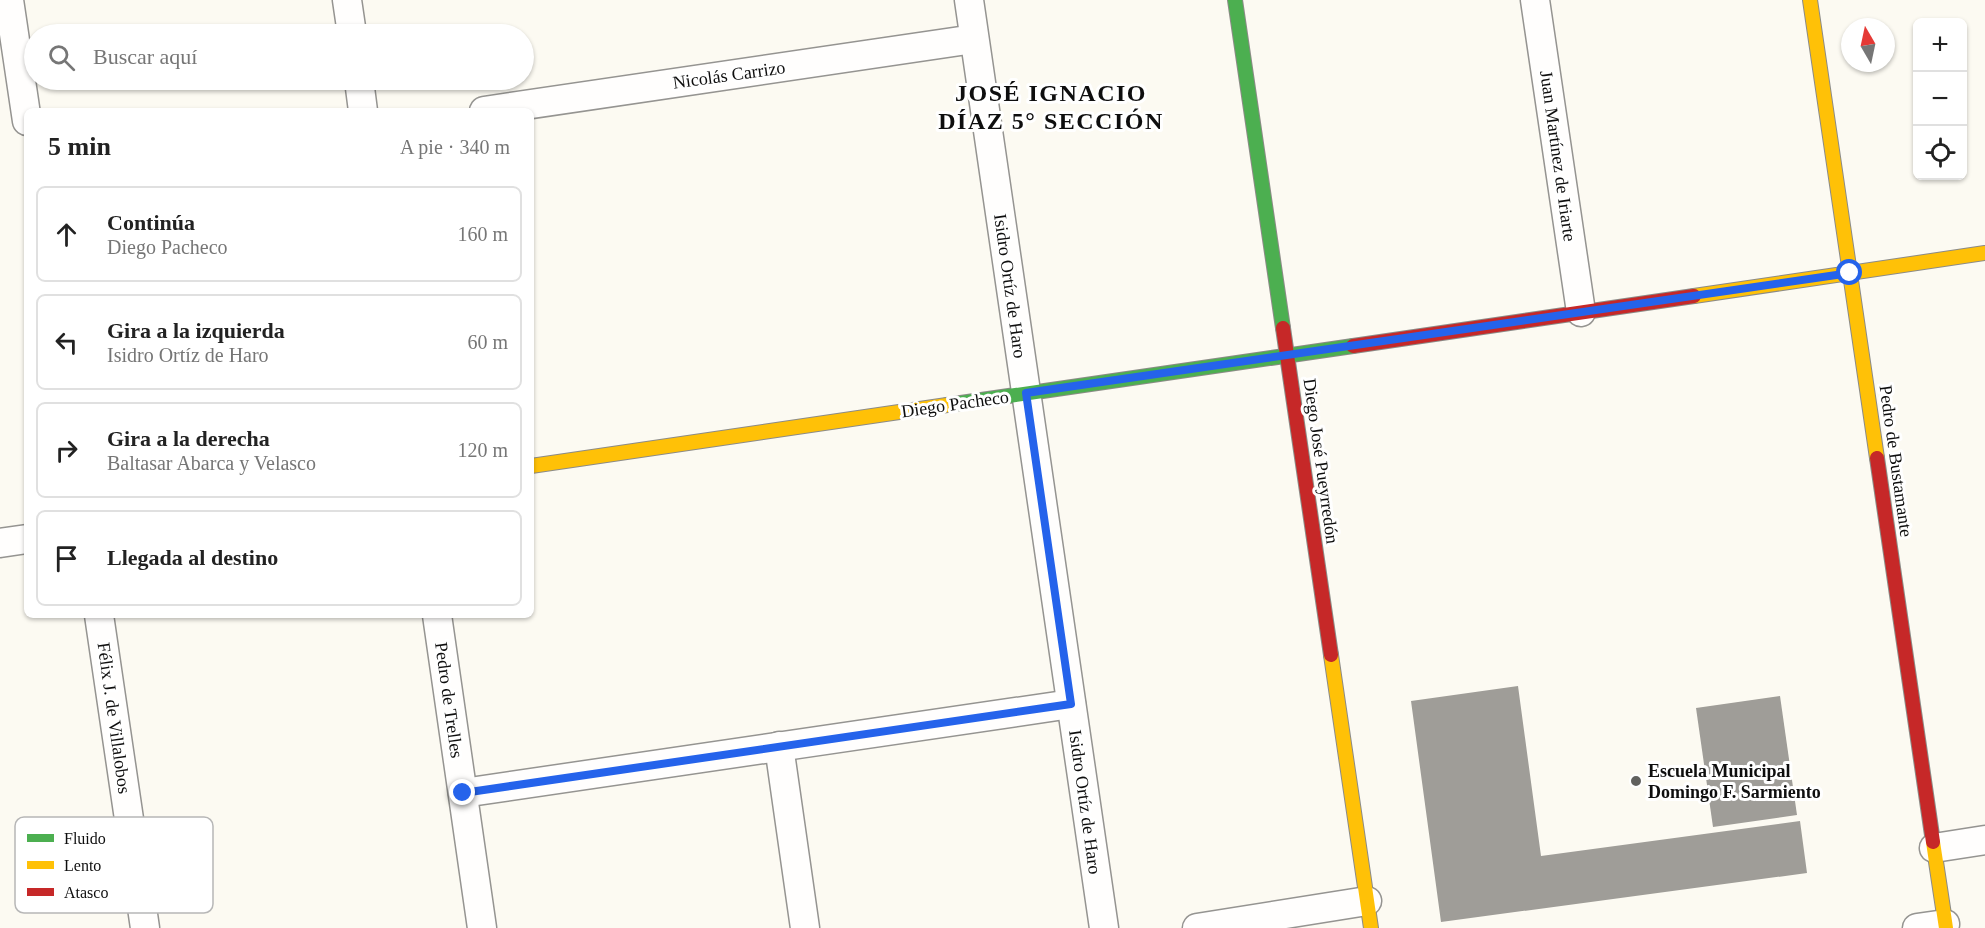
<!DOCTYPE html>
<html lang="es">
<meta charset="utf-8">
<style>
:root{--surface:#fff;--page:#f2f2f2;--text:#222;--muted:#767676;--line:#e0e0e0}
body{margin:0;font-family:Georgia,serif;background:var(--page);color:var(--text)}
.controls{position:absolute;right:18px;top:18px;display:grid;overflow:hidden;border-radius:9px;box-shadow:0 2px 4px #0004}
.controls button{width:54px;height:54px;display:grid;place-items:center;padding:0;border:0;border-bottom:2px solid var(--line);background:var(--surface);color:var(--text);font:30px sans-serif}
.compass{position:absolute;left:1841px;top:18px;width:54px;height:54px;border-radius:50%;background:var(--surface);box-shadow:0 2px 4px #0004;rotate:351deg}
.stop{position:absolute;width:18px;height:18px;margin:-14px;border:4px solid #2563eb;border-radius:50%;background:#fff}
.stop.end{background:#2563eb;border-color:#fff;box-shadow:0 2px 6px #0008}
.list{margin:0;padding:0;list-style:none}
h2{display:flex;justify-content:space-between;align-items:center;height:78px;margin:0;padding:0 24px;font-size:26px}
h2 small{font-size:20px;font-weight:400;color:var(--muted)}
.list li{display:grid;grid-template-columns:39px 1fr auto;gap:18px;align-items:center;box-sizing:border-box;height:96px;margin:0 12px 12px;padding:0 12px;border:2px solid var(--line);border-radius:9px}
.list b{display:block;font-size:22px;white-space:nowrap}
.list p{margin:0;font-size:20px;white-space:nowrap;color:var(--muted)}
.list em{font-size:20px;font-style:normal;color:var(--muted)}
.icon{flex:none;width:33px;height:33px;fill:none;stroke:currentColor;stroke-width:2;stroke-linecap:round;stroke-linejoin:round}
.map{position:relative;flex:none;width:1985px;height:928px;overflow:hidden}
.search{position:absolute;background:var(--surface);box-shadow:0 2px 4px #0004;left:24px;top:24px;width:510px;height:66px;display:flex;align-items:center;gap:15px;box-sizing:border-box;padding:0 21px;border-radius:33px;color:var(--muted);font-size:22px}
.panel{position:absolute;background:var(--surface);box-shadow:0 2px 4px #0004;left:24px;top:108px;width:510px;height:510px;border-radius:9px}
.map>svg:first-child{display:block}
</style>
<div class="map">
<svg width="1985" height="928" viewBox="0 0 1985 928">
<rect width="100%" height="100%" fill="#fcfaf2"/>
<g fill="#9f9d98">
<polygon points="1518,686 1541,856 1800,821 1807,873 1441,922 1411,701"/>
<polygon points="1780,696 1797,815 1713,827 1696,708"/>
</g>
<g fill="none" stroke-linecap="round" stroke-linejoin="round">
<g stroke="#959491" stroke-width="31">
<g id="street">
<polyline points="9,0 27,121"/>
<polyline points="347,0 352,34"/>
<polyline points="969,0 1104,928"/>
<polyline points="1535,0 1581,312"/>
<polyline points="359,80 363,111"/>
<polyline points="484,111 974,39"/>
<polyline points="0,543 27,539"/>
<polyline points="99,615 145,928"/>
<polyline points="437,615 482,928"/>
<polyline points="779,746 805,928"/>
<polyline points="463,793 1071,704"/>
<polyline points="1934,848 1985,840"/>
<polyline points="1197,928 1367,901"/>
<polyline points="1917,928 1945,924"/>
</g>
</g>
<g stroke="#8c8b87" stroke-width="16">
<g id="fast">
<polyline points="1235,0 1283,328"/>
<polyline points="947,405 1353,346"/>
</g>
</g>
<g stroke="#8c8b87" stroke-width="16">
<g id="slow">
<polyline points="1810,0 1877,458"/>
<polyline points="1694,296 1985,253"/>
<polyline points="531,466 947,405"/>
<polyline points="1331,655 1371,928"/>
<polyline points="1933,842 1946,928"/>
</g>
</g>
<g stroke="#8c8b87" stroke-width="16">
<g id="jam">
<polyline points="1283,328 1331,655"/>
<polyline points="1353,346 1694,296"/>
<polyline points="1877,458 1933,842"/>
</g>
</g>
<use href="#street" stroke="#fffefd" stroke-width="28"/>
<use href="#fast" stroke="#4caf50" stroke-width="14"/>
<use href="#slow" stroke="#ffc107" stroke-width="14"/>
<use href="#jam" stroke="#c62828" stroke-width="14"/>
</g>
<g fill="none" stroke-linecap="round" stroke-linejoin="round">
<polyline stroke="#2563eb" stroke-width="8" points="463,793 1071,704 1026,393 1850,273"/>
</g>
<circle fill="#61615e" stroke="#fff" stroke-width="2" cx="1636" cy="781" r="6"/>
<g text-anchor="middle" stroke-width="6" stroke-linejoin="round" paint-order="stroke">
<g font-size="18" fill="#0e0e0e" stroke="#fff">
<text transform="translate(729 75) rotate(-8)" y="6">Nicolás Carrizo</text>
<text transform="translate(1558 156) rotate(82)" y="6">Juan Martínez de Iriarte</text>
<text transform="translate(1010 286) rotate(82)" y="6">Isidro Ortíz de Haro</text>
<text transform="translate(955 404) rotate(-8)" y="6">Diego Pacheco</text>
<text transform="translate(1321 461) rotate(82)" y="6">Diego José Pueyrredón</text>
<text transform="translate(1896 461) rotate(82)" y="6">Pedro de Bustamante</text>
<text transform="translate(449 700) rotate(82)" y="6">Pedro de Trelles</text>
<text transform="translate(114 718) rotate(82)" y="6">Félix J. de Villalobos</text>
<text transform="translate(1085 802) rotate(82)" y="6">Isidro Ortíz de Haro</text>
</g>
<g font-size="18" font-weight="bold" fill="#0e0e0e" stroke="#fff" text-anchor="start">
<text x="1648" y="777">Escuela Municipal<tspan x="1648" dy="21">Domingo F. Sarmiento</tspan></text>
</g>
<g font-size="24" font-weight="bold" letter-spacing="1.5" fill="#0e0e0e" stroke="#fff">
<text x="1051" y="101">JOSÉ IGNACIO<tspan x="1051" dy="28">DÍAZ 5° SECCIÓN</tspan></text>
</g>
</g>
<rect x="15" y="817" width="198" height="96" rx="9" fill="#fff" stroke="#b7b7b7" stroke-width="1.5"/>
<rect x="27" y="834" width="27" height="8" fill="#4caf50"/>
<rect x="27" y="861" width="27" height="8" fill="#ffc107"/>
<rect x="27" y="888" width="27" height="8" fill="#c62828"/>
<g font-size="16" fill="#0e0e0e">
<text x="64" y="844">Fluido</text>
<text x="64" y="871">Lento</text>
<text x="64" y="898">Atasco</text>
</g>
</svg>
<div class="controls">
<button>+</button>
<button>−</button>
<button><svg class="icon" aria-label="locate" viewBox="0 0 24 24"><circle cx="12" cy="12" r="6"/><path d="M12 2v4M12 18v4M2 12h4M18 12h4"/></svg></button>
</div>
<svg class="compass" viewBox="-18 -18 36 36"><path d="M0-13l5 13h-10z" fill="#e53935"/><path d="M0 13l5-13h-10z" fill="#767676"/></svg>
<div class="stop" style="left:1850px;top:273px"></div>
<div class="stop end" style="left:463px;top:793px"></div>
<div class="search"><svg class="icon" aria-label="search" viewBox="0 0 24 24"><circle cx="10" cy="10" r="6"/><path d="M15 15l6 6"/></svg>Buscar aquí</div>
<section class="panel">
<h2>5 min<small>A pie · 340 m</small></h2>
<ul class="list">
<li><svg class="icon" aria-label="ahead" viewBox="0 0 24 24"><path d="M12 20V5M6 11l6-6 6 6"/></svg><div><b>Continúa</b><p>Diego Pacheco</p></div><em>160 m</em></li>
<li><svg class="icon" aria-label="left" viewBox="0 0 24 24"><path d="M17 20v-9H6M10 6l-5 5 5 5"/></svg><div><b>Gira a la izquierda</b><p>Isidro Ortíz de Haro</p></div><em>60 m</em></li>
<li><svg class="icon" aria-label="right" viewBox="0 0 24 24"><path d="M7 20v-9h11M14 6l5 5-5 5"/></svg><div><b>Gira a la derecha</b><p>Baltasar Abarca y Velasco</p></div><em>120 m</em></li>
<li><svg class="icon" aria-label="arrive" viewBox="0 0 24 24"><path d="M6 21V4h12l-3 4 3 4H6"/></svg><div><b>Llegada al destino</b></div></li>
</ul>
</section>
</div>
